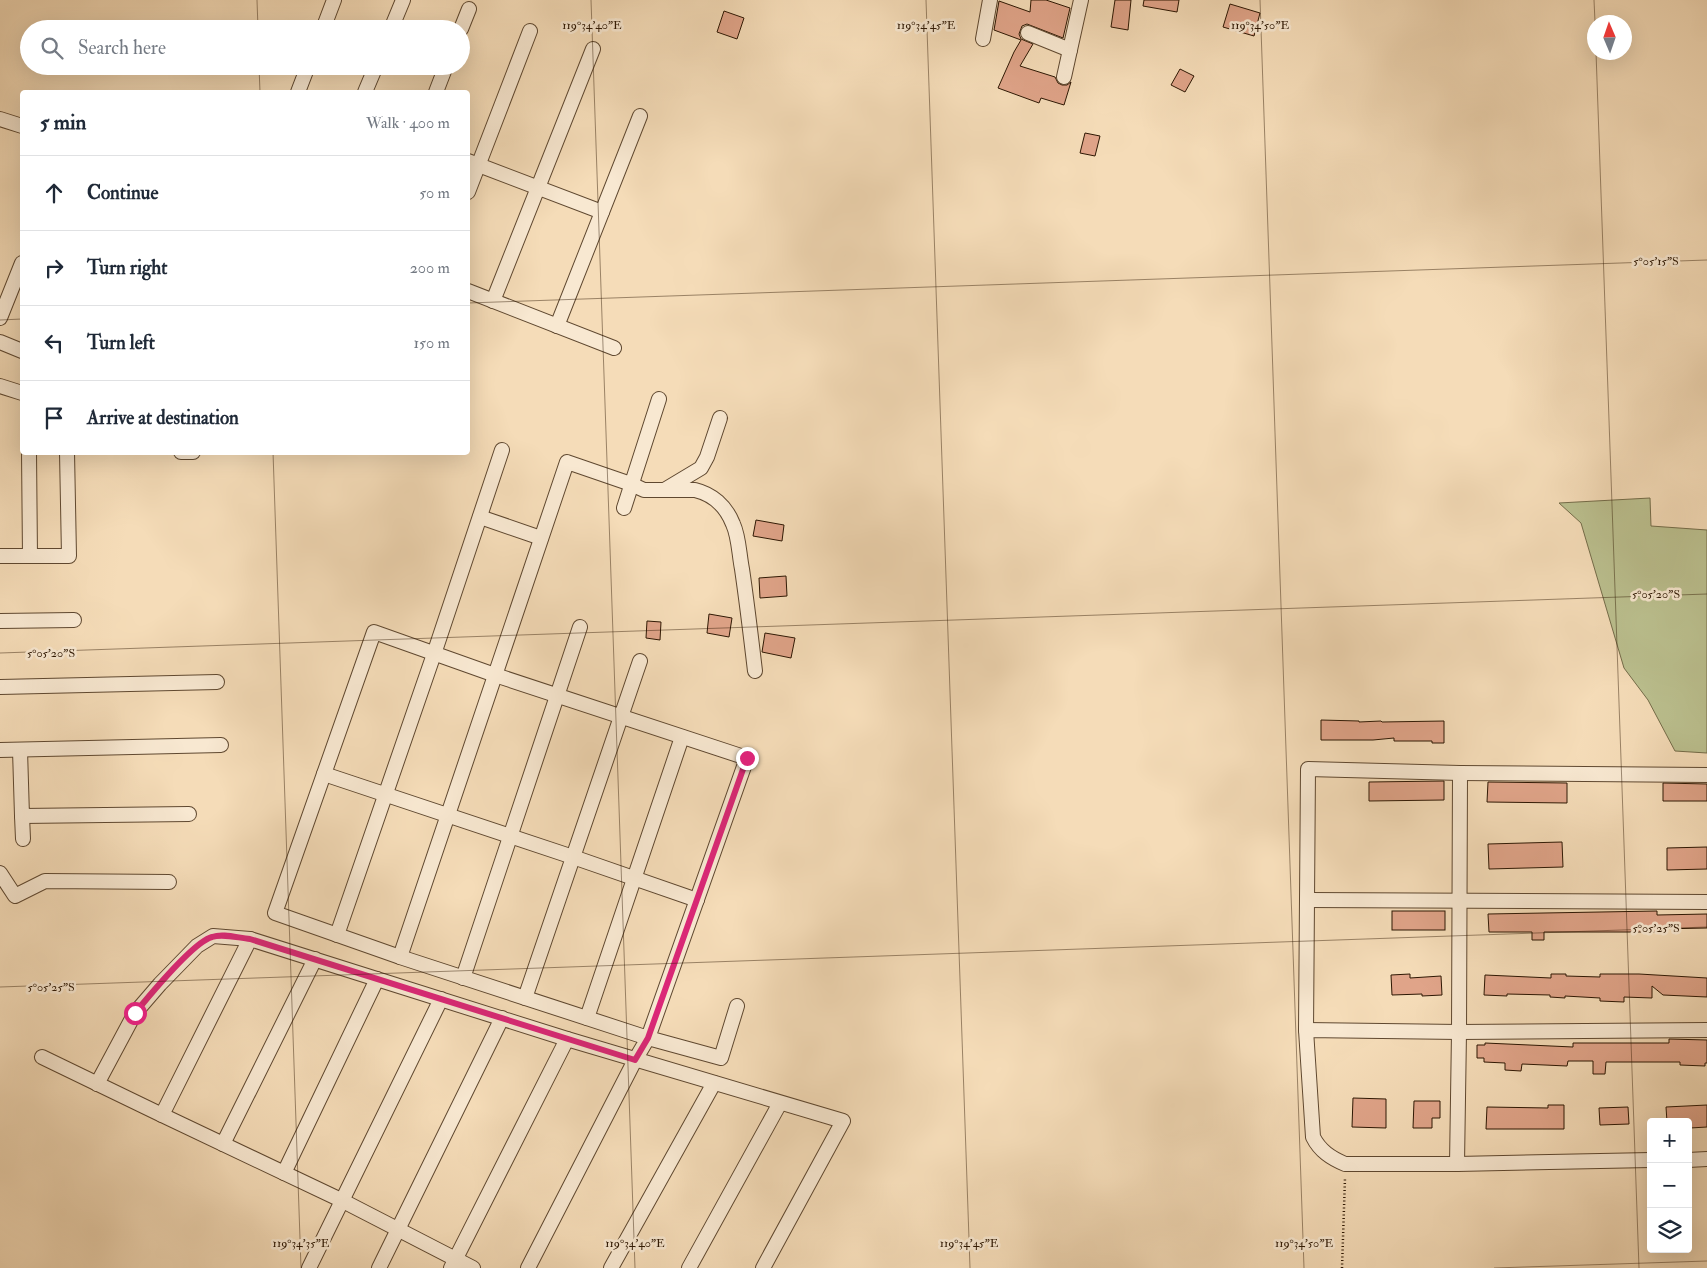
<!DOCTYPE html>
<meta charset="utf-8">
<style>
:root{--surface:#fff;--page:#f2f2f3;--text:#1f2937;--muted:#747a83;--line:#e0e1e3}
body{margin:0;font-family:"IM FELL Double Pica",serif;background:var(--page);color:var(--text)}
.controls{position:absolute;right:15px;bottom:15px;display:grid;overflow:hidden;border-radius:5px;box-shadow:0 5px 20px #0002}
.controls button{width:45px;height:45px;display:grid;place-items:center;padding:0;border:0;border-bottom:1px solid var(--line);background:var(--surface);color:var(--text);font:25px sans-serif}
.compass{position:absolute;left:1587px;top:15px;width:45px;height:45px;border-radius:50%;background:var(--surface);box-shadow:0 5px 20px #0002;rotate:358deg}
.stop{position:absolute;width:15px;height:15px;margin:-11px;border:4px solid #db2777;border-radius:50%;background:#fff}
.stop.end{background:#db2777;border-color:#fff;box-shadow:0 1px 5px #0008}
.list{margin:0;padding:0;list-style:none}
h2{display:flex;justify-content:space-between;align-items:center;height:65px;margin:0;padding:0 20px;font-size:21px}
h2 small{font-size:16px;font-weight:400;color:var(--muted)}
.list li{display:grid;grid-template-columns:32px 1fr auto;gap:15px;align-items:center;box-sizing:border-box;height:75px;padding:0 20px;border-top:1px solid var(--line)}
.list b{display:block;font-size:19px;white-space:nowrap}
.list em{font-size:16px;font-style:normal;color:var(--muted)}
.icon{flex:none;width:28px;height:28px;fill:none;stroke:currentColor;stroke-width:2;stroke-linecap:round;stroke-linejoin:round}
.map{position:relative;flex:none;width:1707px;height:1268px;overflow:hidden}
.search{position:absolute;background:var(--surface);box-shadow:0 5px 20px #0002;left:20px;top:20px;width:450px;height:55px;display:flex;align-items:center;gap:12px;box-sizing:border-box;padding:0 18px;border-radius:28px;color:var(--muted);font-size:19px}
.panel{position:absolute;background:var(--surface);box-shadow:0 5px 20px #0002;left:20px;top:90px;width:450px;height:365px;border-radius:5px}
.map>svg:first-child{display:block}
</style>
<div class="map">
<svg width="1707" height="1268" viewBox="0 0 1707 1268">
<rect width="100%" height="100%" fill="#f5dcb8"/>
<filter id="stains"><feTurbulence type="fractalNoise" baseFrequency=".004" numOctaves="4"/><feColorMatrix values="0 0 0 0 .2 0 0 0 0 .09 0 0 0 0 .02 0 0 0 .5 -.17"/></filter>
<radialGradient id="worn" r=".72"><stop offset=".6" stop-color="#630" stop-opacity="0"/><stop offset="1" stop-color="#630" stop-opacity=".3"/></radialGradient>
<polygon fill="#bbc08f" stroke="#746c49" points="1650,498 1651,526 1707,530 1707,753 1675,751 1648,700 1624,668 1581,523 1559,503"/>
<g fill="#e0a489" stroke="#2d1703">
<polygon points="1031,0 1046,0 1070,8 1063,38 1027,24 1022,26 1019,34 1021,39 1033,44 1020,66 1055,77 1058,83 1062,85 1067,85 1071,82 1064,105 1041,98 1039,103 998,88 1014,52 1021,40 994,30 999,1 1030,12"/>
<polygon points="1115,0 1131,0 1128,30 1111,27"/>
<polygon points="1144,0 1179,0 1177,12 1143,6"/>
<polygon points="1230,4 1260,13 1254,36 1223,27"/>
<polygon points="724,11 744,18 737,39 717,32"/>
<polygon points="1180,69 1194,76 1185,92 1171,85"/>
<polygon points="1085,133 1100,136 1095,156 1080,153"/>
<polygon points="756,520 784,525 782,541 753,536"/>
<polygon points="786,576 787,596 760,598 759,578"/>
<polygon points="709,614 732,618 729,637 707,633"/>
<polygon points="647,621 661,622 660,640 646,638"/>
<polygon points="765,633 795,638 791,658 762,652"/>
<polygon points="1321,720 1359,721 1359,722 1381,721 1382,722 1444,721 1444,743 1432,743 1432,741 1394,741 1394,738 1373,740 1321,740"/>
<polygon points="1444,781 1444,800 1369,801 1369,782"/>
<polygon points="1488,782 1567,783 1567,803 1487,802"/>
<polygon points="1663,783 1707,784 1707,801 1663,801"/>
<polygon points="1562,842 1563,867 1489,869 1488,844"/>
<polygon points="1707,847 1707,869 1667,870 1667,848"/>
<rect x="1392" y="911" width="53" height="19"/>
<polygon points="1657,911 1657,915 1707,914 1707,928 1657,929 1657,932 1544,932 1544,940 1532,940 1532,932 1489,932 1488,914"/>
<polygon points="1410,974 1410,978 1441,976 1442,995 1422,996 1422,994 1392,995 1391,975"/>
<polygon points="1551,974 1566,974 1566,976 1600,977 1600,974 1639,974 1707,978 1707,997 1663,995 1652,986 1652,998 1624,997 1624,1002 1600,1001 1600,998 1565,996 1565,998 1550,997 1550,995 1507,994 1507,996 1484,995 1485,975 1551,978"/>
<polygon points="1669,1039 1707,1040 1707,1063 1705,1063 1705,1066 1680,1065 1680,1062 1606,1062 1605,1074 1593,1074 1593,1061 1568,1061 1567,1066 1522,1064 1521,1071 1505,1070 1505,1063 1484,1062 1484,1058 1477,1058 1477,1045 1485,1045 1485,1043 1573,1047 1573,1043 1669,1043"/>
<polygon points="1353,1098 1386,1099 1386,1128 1352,1127"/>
<polygon points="1414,1101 1440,1101 1440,1118 1432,1118 1432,1128 1413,1128"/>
<polygon points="1548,1105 1564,1105 1564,1129 1486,1129 1487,1107 1548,1108"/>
<polygon points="1707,1105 1707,1127 1690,1128 1690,1122 1667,1122 1666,1107"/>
<polygon points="1628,1107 1629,1124 1600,1125 1599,1108"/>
</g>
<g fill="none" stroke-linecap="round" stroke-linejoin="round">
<g stroke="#5f4830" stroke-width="16">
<g id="minor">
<polyline points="323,29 334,0"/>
<polyline points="391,29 403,0"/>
<polyline points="461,29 469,9"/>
<polyline points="1028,33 1070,50"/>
<polyline points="983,39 990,0"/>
<polyline points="1064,77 1081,0"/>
<polyline points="298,92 308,66"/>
<polyline points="365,92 376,66"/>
<polyline points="436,92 446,66"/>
<polyline points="0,119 22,126"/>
<polyline points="468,161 602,212"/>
<polyline points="468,192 530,31"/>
<polyline points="468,291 614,348"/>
<polyline points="493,301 593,49"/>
<polyline points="0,318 22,263"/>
<polyline points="557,326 640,116"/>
<polyline points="0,342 22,351"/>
<polyline points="0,386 22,393"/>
<polyline points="181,452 193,452"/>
<polyline points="666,489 701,468 707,457 720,418"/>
<polyline points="624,508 659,399"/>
<polyline points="480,517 541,538"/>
<polyline points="0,556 30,556 29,452"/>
<polyline points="30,556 69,556 67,452"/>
<polyline points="0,621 74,620"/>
<polyline points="0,687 217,682"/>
<polyline points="0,750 221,745"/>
<polyline points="20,750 22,816 189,814"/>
<polyline points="324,774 573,857 697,900"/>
<polyline points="22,816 23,839"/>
<polyline points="0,873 15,896 45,881 169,882"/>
<polyline points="1308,900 1707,902"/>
<polyline points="337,935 434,654 502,450"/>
<polyline points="250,939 162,1115 341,1200 473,1268"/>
<path d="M 400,957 L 567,462 L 631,484 L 644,490 L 695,490 C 712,494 726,506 733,524 C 739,537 739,554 742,569 C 747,603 751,637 755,671"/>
<polyline points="463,978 580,627"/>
<polyline points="525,998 640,661"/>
<polyline points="587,1018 682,737"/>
<polyline points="1306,1030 1308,769 1460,773 1707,775"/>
<polyline points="42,1057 162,1115"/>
<polyline points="97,1084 135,1013 160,984 197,946 213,936 250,939 567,1039 843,1121 763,1268"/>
<polyline points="223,1144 315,959"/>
<path d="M 1651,1160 L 1457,1164 L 1345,1164 C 1331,1158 1320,1151 1313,1137 L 1306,1030 L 1459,1032 L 1707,1030"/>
<polyline points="1688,1160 1707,1159"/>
<polyline points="1457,1164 1459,1032 1460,773"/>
<polyline points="284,1173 377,979"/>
<polyline points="309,1268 441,999"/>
<polyline points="379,1268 502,1018"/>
<polyline points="451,1268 567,1039"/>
<polyline points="528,1268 635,1060 648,1038 747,758 495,675 374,632 275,913 400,957 648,1038 721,1058 737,1006"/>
<polyline points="611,1268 714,1083"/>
<polyline points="689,1268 780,1103"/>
</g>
</g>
<polyline stroke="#2d1703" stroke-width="2.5" stroke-dasharray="1 2.5" stroke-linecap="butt" points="1342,1268 1345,1178"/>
<use href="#minor" stroke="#f8e8d1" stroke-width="14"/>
</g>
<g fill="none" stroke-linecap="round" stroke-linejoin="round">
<path stroke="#db2777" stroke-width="6" d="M 135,1013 C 149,996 193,942 212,937 C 223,933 238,938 250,939 L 635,1060 L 648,1038 L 747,758"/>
</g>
<path fill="none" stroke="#2d1703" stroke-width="1" stroke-opacity="0.45" d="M 257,0 L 258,29M 591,0 L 635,1268M 926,0 L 970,1268M 1260,0 L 1304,1268M 1594,0 L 1595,22M 1596,52 L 1639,1268M 259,66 L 260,92M 468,303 L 1707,260M 0,320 L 22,319M 273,452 L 301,1268M 0,653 L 1707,594M 0,987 L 1707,927M 1494,1268 L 1707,1261"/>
<g font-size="12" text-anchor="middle" fill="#2d1703" stroke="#f8e8d1" stroke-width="5" stroke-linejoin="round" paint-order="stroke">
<text x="592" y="29">119°34'40"E</text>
<text x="926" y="29">119°34'45"E</text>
<text x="1260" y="29">119°34'50"E</text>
<text x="1656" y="265">5°05'15"S</text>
<text x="1656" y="598">5°05'20"S</text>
<text x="51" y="657">5°05'20"S</text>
<text x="1656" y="932">5°05'25"S</text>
<text x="51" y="991">5°05'25"S</text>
<text x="301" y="1247">119°34'35"E</text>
<text x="635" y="1247">119°34'40"E</text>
<text x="969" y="1247">119°34'45"E</text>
<text x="1304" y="1247">119°34'50"E</text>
</g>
<rect width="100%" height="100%" filter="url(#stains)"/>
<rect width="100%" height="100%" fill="url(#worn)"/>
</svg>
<div class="controls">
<button>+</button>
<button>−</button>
<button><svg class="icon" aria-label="layers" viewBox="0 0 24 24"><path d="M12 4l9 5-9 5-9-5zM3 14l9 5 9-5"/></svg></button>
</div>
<svg class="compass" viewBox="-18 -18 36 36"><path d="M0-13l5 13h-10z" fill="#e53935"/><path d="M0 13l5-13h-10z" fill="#747a83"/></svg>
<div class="stop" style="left:135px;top:1013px"></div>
<div class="stop end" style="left:747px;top:758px"></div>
<div class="search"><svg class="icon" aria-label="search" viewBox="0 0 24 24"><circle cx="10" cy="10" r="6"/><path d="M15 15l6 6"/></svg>Search here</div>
<section class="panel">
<h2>5 min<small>Walk · 400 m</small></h2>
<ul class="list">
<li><svg class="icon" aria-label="ahead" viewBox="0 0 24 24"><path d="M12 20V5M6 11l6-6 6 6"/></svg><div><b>Continue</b></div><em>50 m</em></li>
<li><svg class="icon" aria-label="right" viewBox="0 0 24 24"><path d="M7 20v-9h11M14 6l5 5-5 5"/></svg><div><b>Turn right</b></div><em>200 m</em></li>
<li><svg class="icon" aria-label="left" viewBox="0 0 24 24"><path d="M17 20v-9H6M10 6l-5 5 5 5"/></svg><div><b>Turn left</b></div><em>150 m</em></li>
<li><svg class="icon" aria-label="arrive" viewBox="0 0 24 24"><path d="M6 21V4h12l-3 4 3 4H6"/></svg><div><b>Arrive at destination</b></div></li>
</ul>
</section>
</div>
